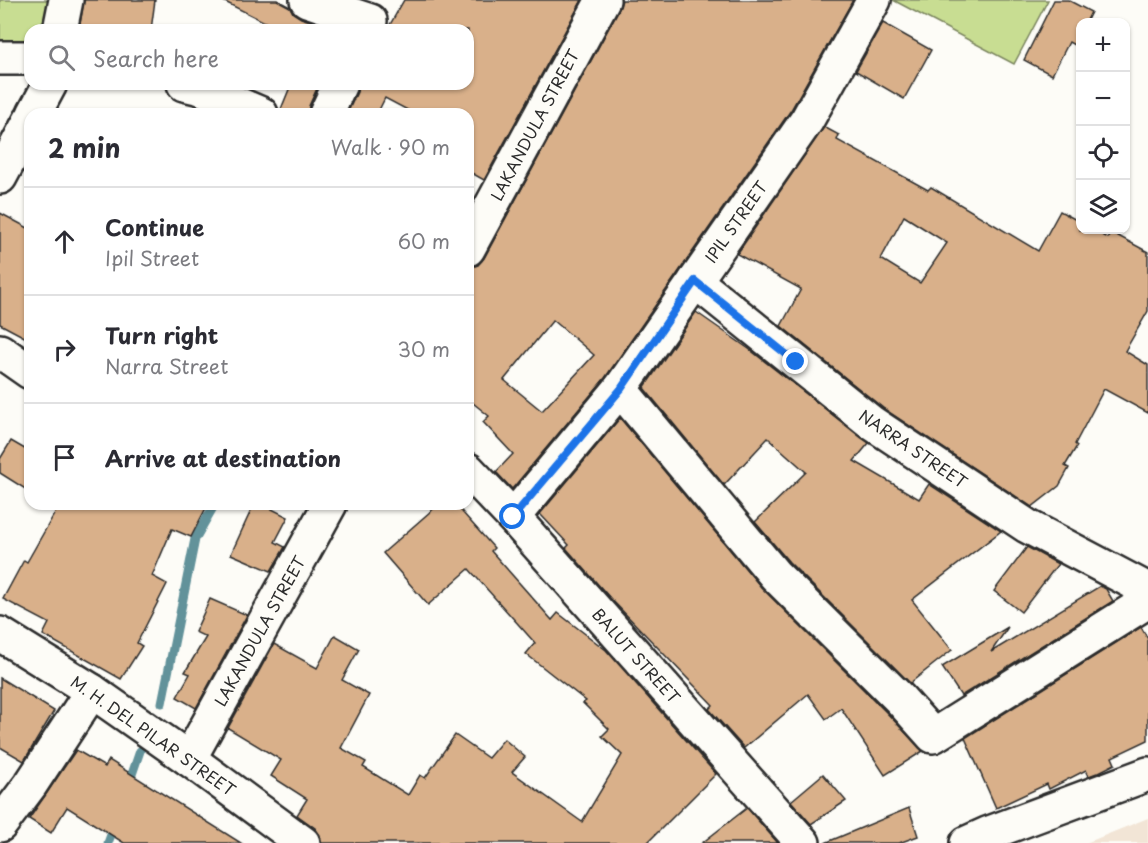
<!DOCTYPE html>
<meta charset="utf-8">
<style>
:root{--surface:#fff;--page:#f7f7f7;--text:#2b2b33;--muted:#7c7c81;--line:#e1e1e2}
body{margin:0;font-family:"Playpen Sans",sans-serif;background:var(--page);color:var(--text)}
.controls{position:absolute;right:18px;top:18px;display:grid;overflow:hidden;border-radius:12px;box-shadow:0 2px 4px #0004}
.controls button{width:54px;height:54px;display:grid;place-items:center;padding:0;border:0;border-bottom:2px solid var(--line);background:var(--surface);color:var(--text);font:30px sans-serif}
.stop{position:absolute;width:18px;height:18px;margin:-14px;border:4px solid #1a73e8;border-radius:50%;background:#fff}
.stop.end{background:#1a73e8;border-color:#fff;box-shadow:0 2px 6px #0008}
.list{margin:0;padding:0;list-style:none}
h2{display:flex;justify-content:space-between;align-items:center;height:78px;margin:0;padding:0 24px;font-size:26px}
h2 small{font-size:20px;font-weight:400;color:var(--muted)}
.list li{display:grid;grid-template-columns:39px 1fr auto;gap:18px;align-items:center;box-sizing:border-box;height:108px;padding:0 24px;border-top:2px solid var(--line)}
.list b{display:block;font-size:22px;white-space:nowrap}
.list p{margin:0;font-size:20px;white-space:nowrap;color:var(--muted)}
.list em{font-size:20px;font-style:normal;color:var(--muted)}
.icon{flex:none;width:33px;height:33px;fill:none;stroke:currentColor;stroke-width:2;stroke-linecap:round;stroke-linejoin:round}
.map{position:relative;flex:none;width:1148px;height:843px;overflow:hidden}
.search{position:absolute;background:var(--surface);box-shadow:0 2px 4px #0004;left:24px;top:24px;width:450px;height:66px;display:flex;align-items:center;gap:15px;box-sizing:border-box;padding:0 21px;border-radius:18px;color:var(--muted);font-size:22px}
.panel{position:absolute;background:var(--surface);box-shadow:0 2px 4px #0004;left:24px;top:108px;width:450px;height:402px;border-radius:18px}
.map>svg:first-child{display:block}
</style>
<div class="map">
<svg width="1148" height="843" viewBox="0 0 1148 843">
<rect width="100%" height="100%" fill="#fdfcf7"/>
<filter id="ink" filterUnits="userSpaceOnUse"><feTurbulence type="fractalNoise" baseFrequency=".0167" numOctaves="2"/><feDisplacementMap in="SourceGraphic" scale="12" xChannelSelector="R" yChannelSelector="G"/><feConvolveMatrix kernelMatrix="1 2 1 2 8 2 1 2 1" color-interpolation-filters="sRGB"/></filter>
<g filter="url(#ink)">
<polygon fill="#f2e5d6" points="1148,818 1148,843 1086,843"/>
<g fill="#c8dd92" stroke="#7a845e" stroke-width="1.5">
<polygon points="0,0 57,0 56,6 36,30 30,30 30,37 20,50 0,49"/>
<polygon points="893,0 1048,0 1014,64"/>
</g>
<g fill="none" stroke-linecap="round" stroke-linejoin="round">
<g stroke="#62929a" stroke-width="9">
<polyline points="162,703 195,539 215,504"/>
<polyline points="128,786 140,751"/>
<polyline points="108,843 115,824"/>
</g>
</g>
<g fill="#d9b08a" stroke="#2b2b2b" stroke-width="1.5" fill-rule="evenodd">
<polygon points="84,0 155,0 151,30 79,30"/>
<polygon points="221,0 277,0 290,7 293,13 301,18 337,30 281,30"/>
<polygon points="404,0 582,0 484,180 468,171 468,114 415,114 385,98 377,114 347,114 357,92 358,84 468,84 468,30 387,30"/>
<path d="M 622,0 L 853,0 L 791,110 L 605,378 L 512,489 L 496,472 L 513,454 L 483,422 L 489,416 L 468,399 L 468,272 L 471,267 L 478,265 L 484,258 L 619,9 ZM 553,320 L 594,355 L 542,411 L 504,380 Z"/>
<polygon points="1054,0 1068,0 1091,12 1086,22 1080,22 1080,33 1074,45 1069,42 1052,75 1024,60"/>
<polygon points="883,23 931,50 904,99 856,71"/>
<polygon points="284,84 319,84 309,106 308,114 279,114 290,87"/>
<path d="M 824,127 L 839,135 L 837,140 L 928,190 L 931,187 L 1038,251 L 1060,211 L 1080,222 L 1080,230 L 1093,230 L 1108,238 L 1111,232 L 1148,252 L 1148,311 L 1125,351 L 1148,365 L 1148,413 L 1104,389 L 1075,444 L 1077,446 L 1065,466 L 1069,468 L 1059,486 L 1032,507 L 883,408 L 781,326 L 801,289 L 737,254 ZM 904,216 L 947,243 L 920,283 L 881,259 Z"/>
<polygon points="0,213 30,229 30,340 0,324"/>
<polygon points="696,312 749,349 869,443 854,461 919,499 929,484 1001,531 912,600 952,650 910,683 789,562 755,522 806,472 768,438 724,485 644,388"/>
<polygon points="620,418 761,587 885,711 923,751 885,775 841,708 826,719 808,694 744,748 709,709 713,705 610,598 566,548 569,545 540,514"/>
<polygon points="11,441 30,452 30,492 0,473 0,459"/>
<polygon points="60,504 208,504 191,537 172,529 152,576 167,584 137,643 142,646 121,679 43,635 49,623 3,599 24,560 27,562"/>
<polygon points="254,504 262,504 288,517 275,542 285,547 271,571 231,554"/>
<polygon points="439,504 455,504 494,548 491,551 552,620 558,613 606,650 716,774 647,843 321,843 320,835 315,828 297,815 307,799 271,776 281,760 228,728 274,644 317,668 335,635 359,649 342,680 369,695 341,748 366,762 363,767 408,795 420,775 425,778 455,735 488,758 504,739 525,757 512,772 582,822 622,755 602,736 609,729 583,703 586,701 526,654 535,643 469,569 428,605 383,553"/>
<polygon points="1027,547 1058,564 1021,612 994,591"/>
<polygon points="1100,586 1106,589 1113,601 961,696 942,667 1008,627 991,652"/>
<polygon points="210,599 247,615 196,708 177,697 190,674 185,672 206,637 195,632"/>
<polygon points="1141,627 1148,639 1148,740 1112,757 1115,764 1097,773 1089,776 1086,770 1049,789 1047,784 996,808 965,738"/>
<polygon points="0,678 54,711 24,761 0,747"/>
<polygon points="76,750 105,767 109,760 241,843 124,843 67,807 51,833 29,819"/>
<polygon points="823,774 846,801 811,824 791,801"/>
<polygon points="747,808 778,843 702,843"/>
<polygon points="909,808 918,836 899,843 825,843"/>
</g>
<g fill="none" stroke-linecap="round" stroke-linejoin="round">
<g stroke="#2b2b2b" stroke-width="38">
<g id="minor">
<polyline points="307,0 370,21"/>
<polyline points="60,30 66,0"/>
<polyline points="0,58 30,58"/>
<polyline points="184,84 201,88 261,114"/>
<polyline points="34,114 50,84"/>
<polyline points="326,114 340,84"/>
<polyline points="0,177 30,121"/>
<polyline points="468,249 603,0"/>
<polyline points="695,281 872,423 1027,526 1148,590"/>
<polyline points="0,351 30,372"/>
<polyline points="620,389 775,575 899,698 933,736 1148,601"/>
<polyline points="468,470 513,517 803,843"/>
<polyline points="513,517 620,389 807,120 874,0"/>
<polyline points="0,634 92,691 189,759 303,843"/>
<polyline points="189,759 330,504"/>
<polyline points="0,825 31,784 92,691"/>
</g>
</g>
<g stroke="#2b2b2b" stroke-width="38">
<polyline id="major" points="967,843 987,834 1148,774"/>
</g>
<use href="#minor" stroke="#fdfcf7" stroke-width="33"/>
<use href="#major" stroke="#fdfcf7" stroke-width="33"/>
</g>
</g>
<g fill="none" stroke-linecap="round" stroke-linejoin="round" filter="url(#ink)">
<polyline stroke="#1a73e8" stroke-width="8" points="513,517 621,389 695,281 796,362"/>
</g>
<g text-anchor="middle" stroke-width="6" stroke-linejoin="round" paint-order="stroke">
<g font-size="16" fill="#2b2b2b" stroke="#fdfcf7">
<text transform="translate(535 125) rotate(-62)" y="6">LAKANDULA STREET</text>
<text transform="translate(736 222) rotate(-55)" y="6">IPIL STREET</text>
<text transform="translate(913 449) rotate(34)" y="6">NARRA STREET</text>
<text transform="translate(260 631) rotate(-61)" y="6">LAKANDULA STREET</text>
<text transform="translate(636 656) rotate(48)" y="6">BALUT STREET</text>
<text transform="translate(153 736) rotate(35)" y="6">M. H. DEL PILAR STREET</text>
</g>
</g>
</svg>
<div class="controls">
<button>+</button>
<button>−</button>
<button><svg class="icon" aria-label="locate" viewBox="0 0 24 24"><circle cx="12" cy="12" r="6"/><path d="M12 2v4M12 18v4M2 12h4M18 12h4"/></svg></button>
<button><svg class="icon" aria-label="layers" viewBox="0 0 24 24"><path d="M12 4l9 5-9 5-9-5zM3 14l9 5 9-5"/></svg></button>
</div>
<div class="stop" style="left:513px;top:517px"></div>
<div class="stop end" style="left:796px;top:362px"></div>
<div class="search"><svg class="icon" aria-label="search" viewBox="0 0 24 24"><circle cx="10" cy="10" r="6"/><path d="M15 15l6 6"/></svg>Search here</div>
<section class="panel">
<h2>2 min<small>Walk · 90 m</small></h2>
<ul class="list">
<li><svg class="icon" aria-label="ahead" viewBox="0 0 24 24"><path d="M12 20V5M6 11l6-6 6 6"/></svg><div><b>Continue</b><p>Ipil Street</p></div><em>60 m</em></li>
<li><svg class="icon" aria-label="right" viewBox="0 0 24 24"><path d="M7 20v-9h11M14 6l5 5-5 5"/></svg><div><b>Turn right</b><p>Narra Street</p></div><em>30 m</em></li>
<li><svg class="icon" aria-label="arrive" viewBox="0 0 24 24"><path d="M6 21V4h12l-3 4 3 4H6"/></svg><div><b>Arrive at destination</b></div></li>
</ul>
</section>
</div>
